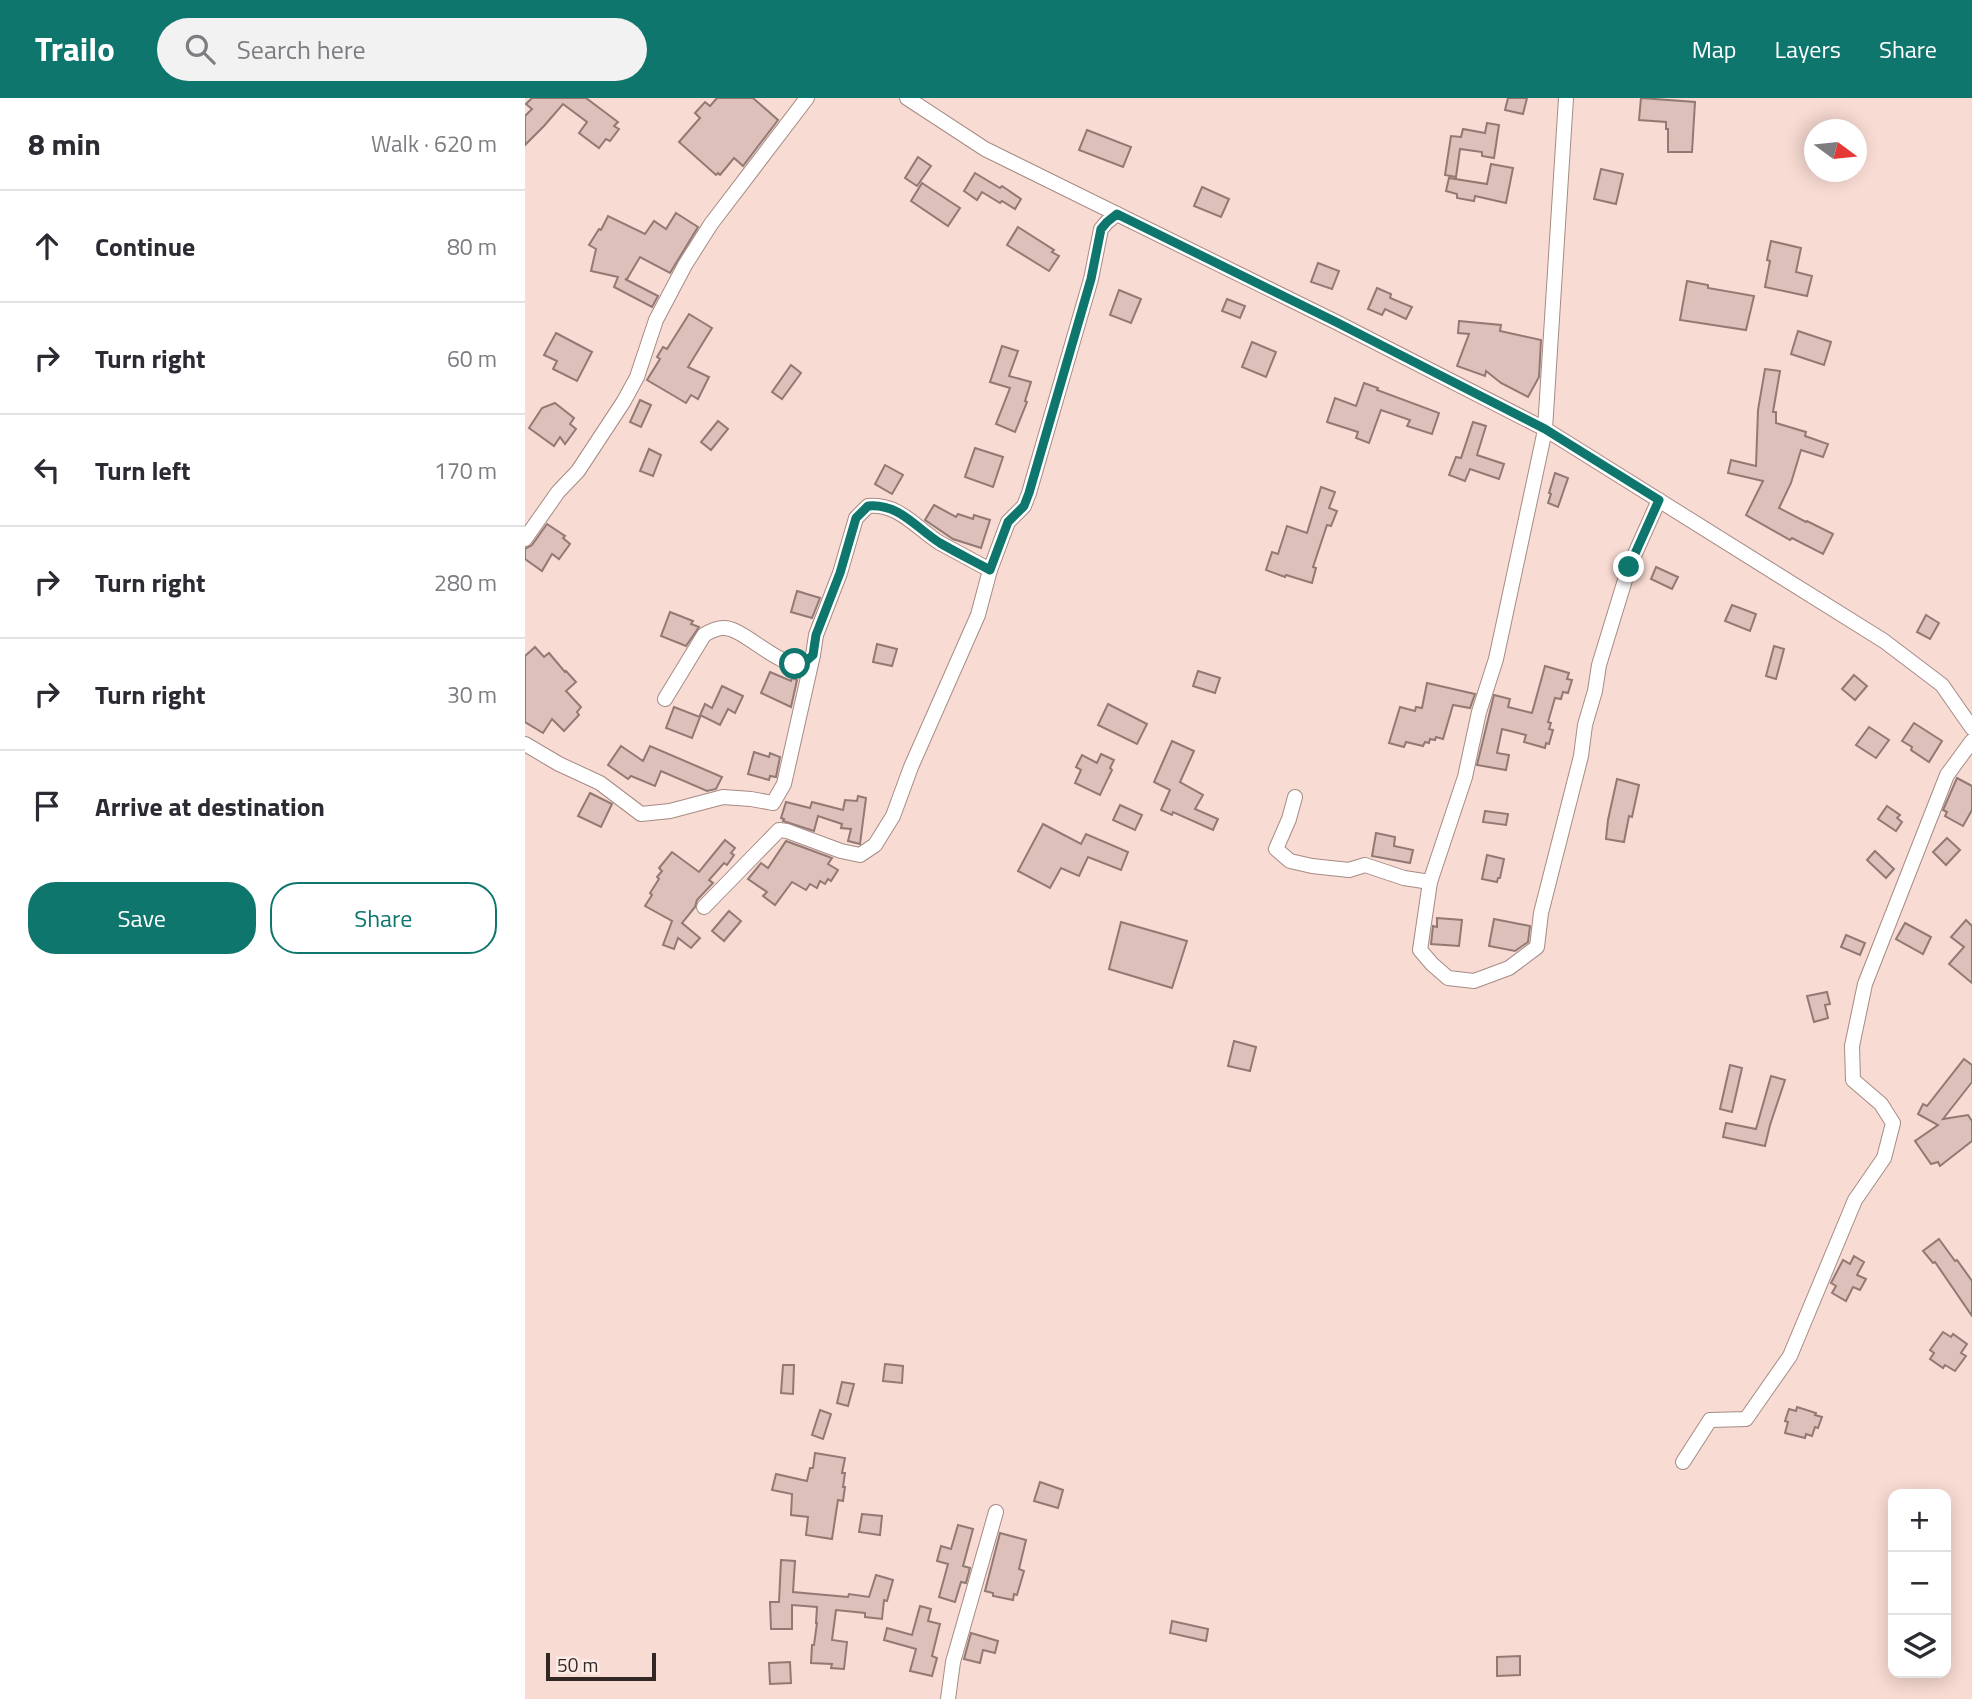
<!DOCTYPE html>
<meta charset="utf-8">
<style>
:root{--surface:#fff;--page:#f2f2f3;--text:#2b2b33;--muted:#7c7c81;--line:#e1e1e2;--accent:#0f766e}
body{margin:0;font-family:"Titillium Web",sans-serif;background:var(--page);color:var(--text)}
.controls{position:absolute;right:21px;bottom:21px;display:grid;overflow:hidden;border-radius:14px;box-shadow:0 4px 18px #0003}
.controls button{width:63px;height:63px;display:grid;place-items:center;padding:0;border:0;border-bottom:2px solid var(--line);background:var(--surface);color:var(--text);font:35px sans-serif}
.compass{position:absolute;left:1279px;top:21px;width:63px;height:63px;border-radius:50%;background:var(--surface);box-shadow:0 4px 18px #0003;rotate:105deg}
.scale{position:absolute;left:21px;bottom:18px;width:110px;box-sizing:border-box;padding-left:7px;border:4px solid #322725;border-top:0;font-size:19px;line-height:24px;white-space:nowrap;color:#322725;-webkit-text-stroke:5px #fdebe6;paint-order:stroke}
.stop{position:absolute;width:21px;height:21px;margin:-16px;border:5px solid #0f766e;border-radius:50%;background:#fff}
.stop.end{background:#0f766e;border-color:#fff;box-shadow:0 2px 7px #0008}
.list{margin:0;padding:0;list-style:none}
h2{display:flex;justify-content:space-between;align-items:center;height:91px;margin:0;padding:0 28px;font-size:30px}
h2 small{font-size:23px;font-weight:400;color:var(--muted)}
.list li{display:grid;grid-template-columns:46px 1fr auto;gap:21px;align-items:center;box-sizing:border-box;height:112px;padding:0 28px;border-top:2px solid var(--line)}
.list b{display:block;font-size:26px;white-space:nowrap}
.list em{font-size:23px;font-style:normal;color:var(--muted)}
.actions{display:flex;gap:14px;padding:21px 28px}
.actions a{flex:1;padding:16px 0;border:2px solid var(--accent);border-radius:28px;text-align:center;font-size:24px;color:var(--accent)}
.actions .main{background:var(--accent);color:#fff}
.icon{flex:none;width:38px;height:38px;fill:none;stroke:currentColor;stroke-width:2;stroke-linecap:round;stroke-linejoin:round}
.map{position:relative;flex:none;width:1447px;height:1601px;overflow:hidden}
header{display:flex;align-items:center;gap:42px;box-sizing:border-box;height:98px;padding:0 35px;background:var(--accent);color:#fff}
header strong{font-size:33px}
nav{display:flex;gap:38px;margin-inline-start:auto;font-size:24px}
.search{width:490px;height:63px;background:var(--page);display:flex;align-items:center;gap:18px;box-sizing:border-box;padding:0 24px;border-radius:38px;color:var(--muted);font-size:26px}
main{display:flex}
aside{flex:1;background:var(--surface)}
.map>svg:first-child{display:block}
</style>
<header>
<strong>Trailo</strong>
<div class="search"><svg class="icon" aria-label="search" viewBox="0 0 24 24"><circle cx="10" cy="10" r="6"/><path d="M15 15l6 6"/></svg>Search here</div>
<nav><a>Map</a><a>Layers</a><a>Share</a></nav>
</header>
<main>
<aside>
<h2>8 min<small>Walk · 620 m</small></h2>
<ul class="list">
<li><svg class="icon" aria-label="ahead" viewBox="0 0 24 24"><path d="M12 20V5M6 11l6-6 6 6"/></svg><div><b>Continue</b></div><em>80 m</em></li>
<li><svg class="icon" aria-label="right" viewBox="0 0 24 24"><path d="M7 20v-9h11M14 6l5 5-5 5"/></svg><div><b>Turn right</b></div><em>60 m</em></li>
<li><svg class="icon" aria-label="left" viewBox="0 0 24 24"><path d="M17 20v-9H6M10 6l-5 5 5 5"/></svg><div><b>Turn left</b></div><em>170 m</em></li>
<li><svg class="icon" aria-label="right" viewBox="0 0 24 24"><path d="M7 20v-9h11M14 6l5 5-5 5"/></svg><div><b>Turn right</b></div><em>280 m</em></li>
<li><svg class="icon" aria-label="right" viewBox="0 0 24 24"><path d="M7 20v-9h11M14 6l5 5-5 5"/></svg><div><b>Turn right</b></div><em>30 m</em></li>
<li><svg class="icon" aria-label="arrive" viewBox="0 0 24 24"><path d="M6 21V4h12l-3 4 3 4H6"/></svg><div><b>Arrive at destination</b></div></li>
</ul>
<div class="actions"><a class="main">Save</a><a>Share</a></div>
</aside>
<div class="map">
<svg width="1447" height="1601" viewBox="0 0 1447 1601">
<rect width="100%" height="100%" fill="#f8dbd3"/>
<g fill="#dcc0b9" stroke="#937973" stroke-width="2">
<polygon points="7,0 61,0 93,24 89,28 94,31 85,43 81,41 74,50 54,35 62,24 38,6 19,28 0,47 0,18 7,11 1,6"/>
<polygon points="192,0 228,0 253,22 218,68 209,60 195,77 193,75 191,77 154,44 175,20 170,15 180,4 185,8"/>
<polygon points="983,0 1002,0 998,16 980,12"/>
<polygon points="1116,0 1170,4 1167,54 1143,54 1143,31 1141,31 1141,24 1114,22"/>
<polygon points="962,25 974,27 969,60 957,58 957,54 935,51 931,79 920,77 926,38 936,39 938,31 960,35"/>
<polygon points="562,32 606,49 598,69 554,52"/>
<polygon points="393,59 406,68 392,88 380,80"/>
<polygon points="966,66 988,70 981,105 950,98 949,103 932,100 932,96 921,93 924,80 962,86"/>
<polygon points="1076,71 1098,76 1091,106 1069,101"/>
<polygon points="450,75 475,90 477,88 496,101 490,111 477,103 475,105 457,94 452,102 439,93"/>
<polygon points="397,85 435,110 423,128 386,103"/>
<polygon points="677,89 704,101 696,119 669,108"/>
<polygon points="151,115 173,129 145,175 115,159 102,181 100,181 133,198 127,209 89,189 93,179 66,173 71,151 64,147 74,131 76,132 83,118 120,136 129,123 141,131"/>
<polygon points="493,129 529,152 527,154 534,158 524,173 482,147"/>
<polygon points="1246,143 1276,150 1271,174 1287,178 1282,198 1240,189 1245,163 1242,162"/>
<polygon points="793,165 814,173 807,191 786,184"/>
<polygon points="1162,183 1183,187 1183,190 1229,198 1221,232 1155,222"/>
<polygon points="852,190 866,196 865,200 887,209 881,221 860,211 857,217 843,211"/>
<polygon points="594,192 616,201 606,225 585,217"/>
<polygon points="702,201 720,208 715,220 697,213"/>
<polygon points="164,216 187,230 163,269 184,279 173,301 166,297 161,305 122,282 135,261 132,259 138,249 142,251"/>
<polygon points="934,223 976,227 975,233 1016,242 1014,279 1003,299 976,285 961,273 960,278 932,268 944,236 933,235"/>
<polygon points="1273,233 1306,244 1299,267 1266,256"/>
<polygon points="31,235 67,254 52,283 28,271 32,263 19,257"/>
<polygon points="727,244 751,254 741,279 717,269"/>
<polygon points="477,248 493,253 484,278 506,284 500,303 502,304 490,334 471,326 485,290 465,284"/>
<polygon points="266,267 276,275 257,301 247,294"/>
<polygon points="1240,271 1255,273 1248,314 1251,314 1251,325 1281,334 1280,338 1303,346 1298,359 1276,352 1266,385 1254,410 1281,424 1282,423 1308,436 1298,456 1267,440 1265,442 1221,417 1238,383 1203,375 1206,362 1231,368 1233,312"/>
<polygon points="839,285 853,290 852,292 914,315 907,336 882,328 885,322 856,312 844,345 831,340 833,334 802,324 810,300 831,308"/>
<polygon points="115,302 126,307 116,329 105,324"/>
<polygon points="30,305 49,320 45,326 51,331 40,346 35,339 29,348 4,330 17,310"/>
<polygon points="193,323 203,331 186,352 176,344"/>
<polygon points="948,324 961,328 952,357 979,366 974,381 945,371 940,383 924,377 931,359 936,360"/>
<polygon points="450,350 478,359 468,389 440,379"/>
<polygon points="124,351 136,357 128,378 115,373"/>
<polygon points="360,367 378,377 367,396 350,386"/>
<polygon points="1030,375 1043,380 1033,409 1023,405 1026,396 1024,395"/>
<polygon points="796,389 810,394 804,410 812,413 806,428 802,427 788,469 791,470 787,485 761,477 760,479 741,472 747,454 753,456 762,428 782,435"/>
<polygon points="409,407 431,419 433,416 448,421 449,417 465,422 456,450 428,441 400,422"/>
<polygon points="22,426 40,438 38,440 45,446 34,461 27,456 17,473 0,461 0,451 7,447"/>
<polygon points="1131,469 1153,479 1147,491 1126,481"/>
<polygon points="272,493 295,500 287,520 266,514"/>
<polygon points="1207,507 1231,516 1225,533 1200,523"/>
<polygon points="145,514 168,523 166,526 174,529 161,548 136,538"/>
<polygon points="1401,517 1414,525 1405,541 1392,534"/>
<polygon points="352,546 372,551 367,568 348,564"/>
<polygon points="1249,548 1259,551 1251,581 1241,578"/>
<polygon points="10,549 19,559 24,555 40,574 41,573 51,584 41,593 56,609 52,614 54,617 39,633 27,621 18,635 0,624 0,558"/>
<polygon points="1020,568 1044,575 1042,581 1047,582 1043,595 1038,594 1036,601 1030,600 1023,624 1026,625 1024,631 1028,632 1024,646 1021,645 1020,650 999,644 1001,637 977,631 972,655 984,657 981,672 952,667 969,597 985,601 983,609 1007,615"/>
<polygon points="673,573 695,580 690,595 668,588"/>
<polygon points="245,574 266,583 267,580 272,582 266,609 236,595"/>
<polygon points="1329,577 1342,588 1330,602 1317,591"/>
<polygon points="902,585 950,596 945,610 928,607 918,641 911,639 910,642 905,641 904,645 900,644 898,648 881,644 879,649 864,645 875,609 890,613 891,609 897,610"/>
<polygon points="197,588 218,598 210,615 203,611 195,627 175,617 180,606 187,610"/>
<polygon points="583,606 622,626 612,646 573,627"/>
<polygon points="149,609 175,619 167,640 141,630"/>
<polygon points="1389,625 1417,643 1404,664 1386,652 1387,649 1377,643"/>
<polygon points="1344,629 1364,642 1351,660 1331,647"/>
<polygon points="647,643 669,653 655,684 678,697 670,711 693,721 688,732 648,714 647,717 636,712 645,692 629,684"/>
<polygon points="96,648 118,663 125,648 197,679 191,691 182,693 136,673 130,688 106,678 103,681 83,667"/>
<polygon points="229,654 244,659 245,655 255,659 251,679 245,678 244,682 223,676"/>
<polygon points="576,656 589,662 585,670 587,672 575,697 550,685 556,672 551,669 557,657 572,665"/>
<polygon points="1432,680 1447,688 1447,712 1438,728 1420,718 1422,714 1418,712"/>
<polygon points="1092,681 1114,687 1107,719 1104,718 1099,744 1081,741 1083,722"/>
<polygon points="65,695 87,706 76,729 53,718"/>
<polygon points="333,698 341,700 335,746 323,743 326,731 316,730 317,726 293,718 289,733 258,723 259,721 256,720 261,704 285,710 287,704 318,712 320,702 332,703"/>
<polygon points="595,707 617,717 610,732 588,722"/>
<polygon points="1362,708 1375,717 1372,720 1377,724 1371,733 1353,721"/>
<polygon points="960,713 983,716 981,727 958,724"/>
<polygon points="518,726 556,746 561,736 603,754 596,772 563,759 554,778 536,770 525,790 493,773"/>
<polygon points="851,735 870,739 869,748 888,752 885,765 847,758"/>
<polygon points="1422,740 1435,752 1421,767 1408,754"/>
<polygon points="200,742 210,750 206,755 209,757 202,767 199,765 184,782 188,785 172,802 170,809 157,825 175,840 166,850 153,840 149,851 138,847 147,823 120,808 127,797 125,795 134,781 132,779 137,773 134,770 147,754 174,774"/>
<polygon points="261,743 307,760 303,766 313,772 306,783 303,781 300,786 295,783 292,790 285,786 281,792 267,784 250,807 238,798 242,794 223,781 236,765 243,770"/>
<polygon points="1350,753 1369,771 1361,780 1342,762"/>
<polygon points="962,757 979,761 975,780 973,780 972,784 957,781"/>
<polygon points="204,813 216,823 199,843 187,833"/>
<polygon points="912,820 937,822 934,848 906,846 908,828 912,829"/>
<polygon points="969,821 1005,828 1003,844 990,853 964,848"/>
<polygon points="1441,822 1447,828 1447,885 1424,866 1439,849 1426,839"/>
<polygon points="596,824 662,843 647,890 584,871"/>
<polygon points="1380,825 1406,839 1398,856 1371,841"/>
<polygon points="1321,837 1340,845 1335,857 1316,849"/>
<polygon points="1302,894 1305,906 1300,907 1303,920 1289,924 1282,898"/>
<polygon points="709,943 731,949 725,973 703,968"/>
<polygon points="1439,961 1447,967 1447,984 1418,1021 1443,1017 1447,1023 1447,1043 1415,1068 1413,1064 1406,1066 1390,1043 1413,1027 1393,1016 1398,1006 1402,1008"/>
<polygon points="1205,967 1217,970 1207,1014 1195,1011"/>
<polygon points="1246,978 1260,982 1245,1027 1240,1048 1198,1039 1201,1025 1231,1031"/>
<polygon points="1414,1141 1430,1163 1432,1162 1447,1183 1447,1218 1410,1164 1408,1165 1398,1153"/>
<polygon points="1329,1158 1339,1164 1332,1177 1341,1181 1335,1192 1328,1189 1321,1203 1307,1195 1311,1188 1306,1185 1318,1162 1325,1166"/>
<polygon points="1418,1234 1426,1239 1428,1236 1442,1246 1436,1255 1441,1258 1430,1273 1420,1267 1418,1270 1405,1261 1409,1255 1405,1252"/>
<polygon points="360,1266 378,1268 377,1285 358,1283"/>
<polygon points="258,1267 269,1267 268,1296 256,1295"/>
<polygon points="317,1284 329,1286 323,1308 312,1305"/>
<polygon points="1272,1309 1291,1315 1290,1317 1297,1319 1293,1330 1290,1329 1287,1338 1281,1336 1280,1340 1260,1335 1263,1324 1260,1323 1264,1311 1271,1313"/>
<polygon points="295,1312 306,1316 298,1341 287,1337"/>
<polygon points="290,1355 320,1360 317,1375 320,1375 318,1389 320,1389 318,1403 313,1402 307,1441 281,1437 283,1419 266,1417 267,1396 247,1392 251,1376 282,1383 285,1370 288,1370"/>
<polygon points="515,1384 538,1392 533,1410 509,1403"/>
<polygon points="337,1416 357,1418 355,1437 334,1434"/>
<polygon points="433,1427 448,1431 438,1468 445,1470 441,1485 436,1484 430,1504 414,1499 423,1466 412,1463 416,1448 426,1451"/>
<polygon points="475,1435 501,1442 494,1471 499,1473 492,1497 489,1496 488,1502 468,1498 468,1495 460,1493"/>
<polygon points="256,1462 270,1463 268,1494 323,1499 324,1496 344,1499 351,1477 368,1482 362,1503 359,1502 357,1521 340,1519 340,1515 311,1512 307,1542 322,1544 319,1571 306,1570 307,1566 286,1565 287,1547 289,1547 292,1525 291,1525 292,1509 267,1507 267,1531 246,1531 245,1504 254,1504"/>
<polygon points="395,1508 406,1511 403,1523 415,1526 407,1558 412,1560 407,1578 385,1573 391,1551 359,1542 362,1530 387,1537"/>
<polygon points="647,1523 683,1531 681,1543 645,1535"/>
<polygon points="446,1535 473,1543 470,1555 458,1552 455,1565 439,1561"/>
<polygon points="995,1558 995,1577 972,1578 972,1559"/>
<polygon points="265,1564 266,1585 245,1586 244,1565"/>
</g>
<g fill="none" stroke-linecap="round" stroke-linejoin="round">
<g stroke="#a68b84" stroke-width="16">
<g id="minor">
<polyline points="382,0 460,51 811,224 1020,331 1359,543 1417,587 1447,630"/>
<polyline points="1020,331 1041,0"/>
<polyline points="0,441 33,394 53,373 99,303 112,279 131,222 160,167 186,126 282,0"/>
<path d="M 140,601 L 179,537 C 187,532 196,528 205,531 C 225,536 259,574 280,564 C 283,563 286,560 288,557 L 291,537 L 315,475 L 331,420 L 343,408 C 374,405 391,430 415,445 C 432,454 448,463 465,472"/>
<polyline points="0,646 34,666 75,685 116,716 145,713 198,699 226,701 248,705 259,686 288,557"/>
<polyline points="770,699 764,721 751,751 765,763 787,768 824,772 840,767 879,780 905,784 940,679 954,614 971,561 1020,332"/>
<polyline points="905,784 895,852 907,866 923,880 949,883 984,870 1012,849 1016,815 1056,658 1060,627 1070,593 1074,567 1104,469 1134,402"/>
<polyline points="179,809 254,732 262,733 316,753 335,757 350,747 368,718 386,669 453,517 465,472 483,424 499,408 504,395 566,181 576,131 582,124 592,116"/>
<polyline points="1158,1364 1185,1322 1221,1321 1265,1258 1330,1102 1359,1060 1368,1025 1356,1006 1328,982 1327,948 1340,886 1422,677 1447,643"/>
<polyline points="423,1601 428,1564 471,1414"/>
</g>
</g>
<use href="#minor" stroke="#fff" stroke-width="14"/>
</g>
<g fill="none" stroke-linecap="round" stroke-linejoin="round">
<path stroke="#0f766e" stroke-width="9" d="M 270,566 L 279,565 L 288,557 L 291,537 L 315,475 L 331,420 L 343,408 C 374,405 391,430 415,445 C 432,455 449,463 465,472 L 483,424 L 499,408 L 504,395 L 566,181 L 576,131 L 582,124 L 592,116 L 811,224 L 1020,331 L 1134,402 L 1104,469"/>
</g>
</svg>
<div class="controls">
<button>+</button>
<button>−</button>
<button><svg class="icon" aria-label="layers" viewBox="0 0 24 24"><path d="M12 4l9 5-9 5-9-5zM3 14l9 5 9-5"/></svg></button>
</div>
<svg class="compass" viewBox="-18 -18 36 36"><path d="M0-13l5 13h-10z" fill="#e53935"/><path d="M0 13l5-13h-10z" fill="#7c7c81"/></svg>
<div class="scale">50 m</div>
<div class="stop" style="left:270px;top:566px"></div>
<div class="stop end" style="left:1104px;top:469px"></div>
</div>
</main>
